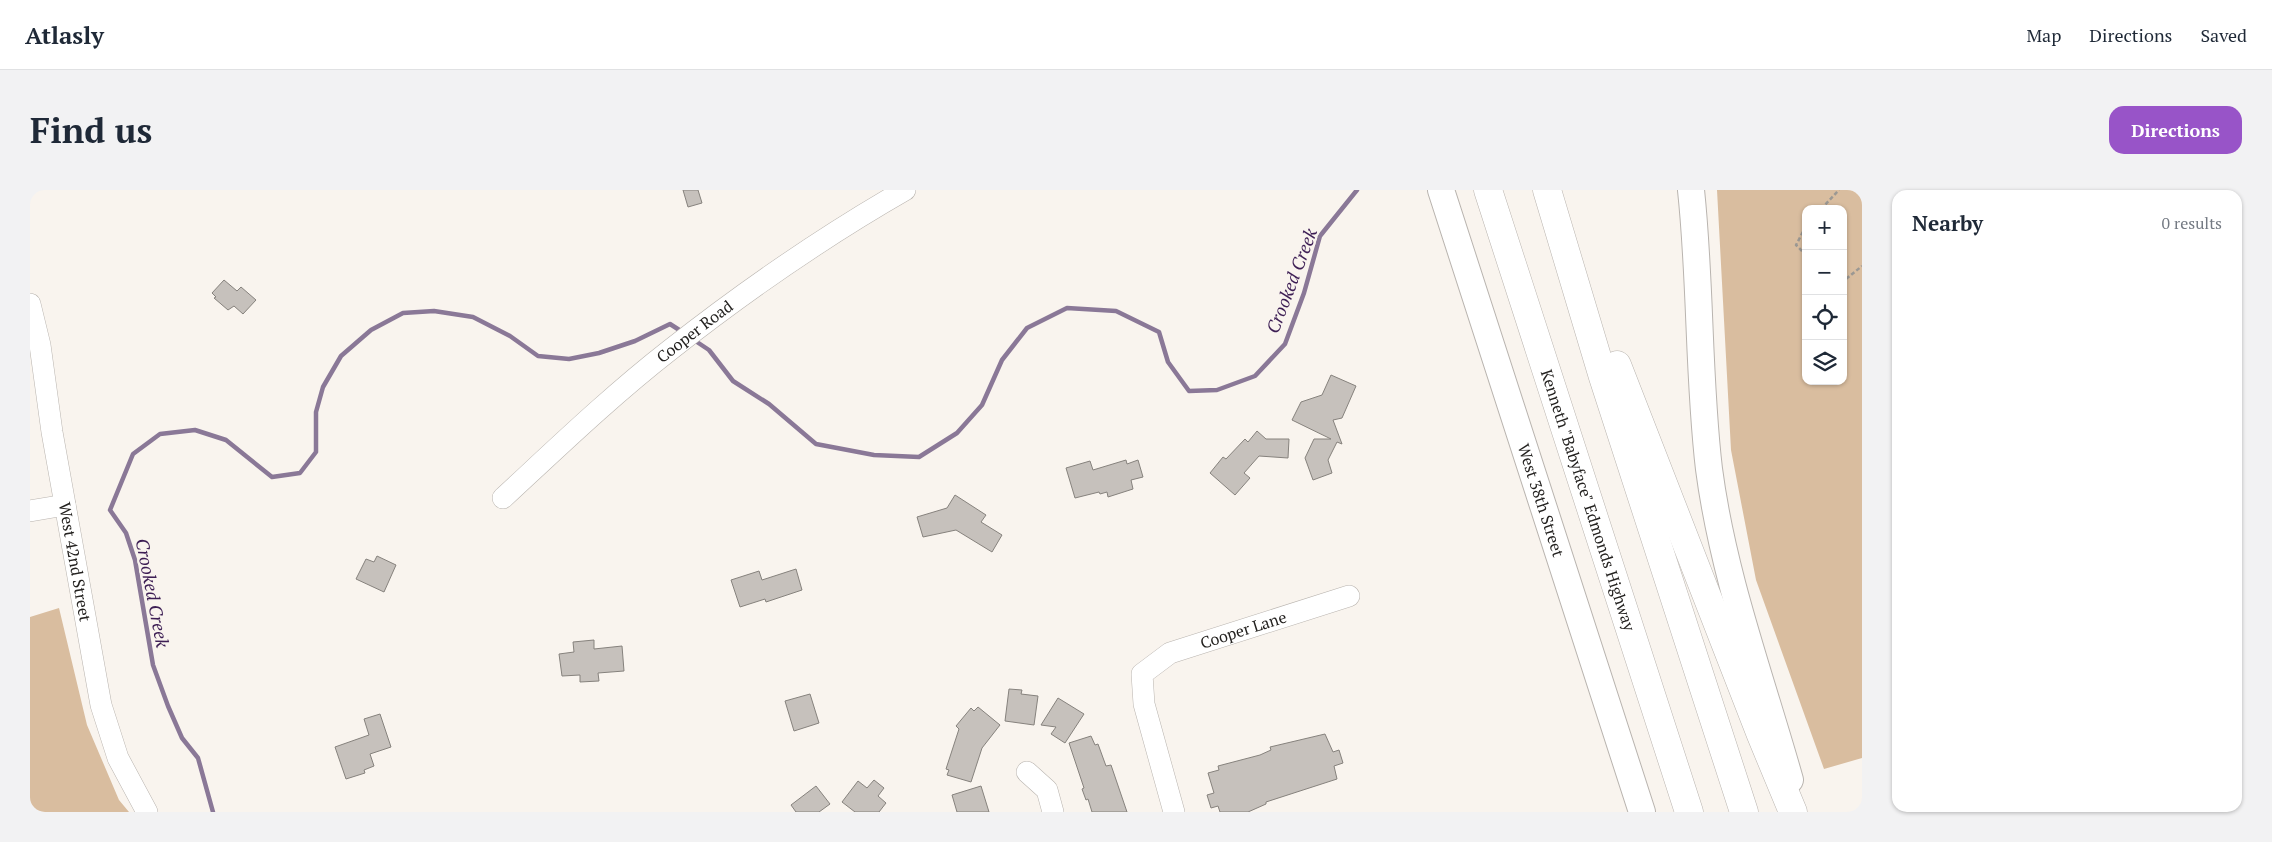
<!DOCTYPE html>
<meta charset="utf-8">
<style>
:root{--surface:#fff;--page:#f2f2f3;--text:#1f2937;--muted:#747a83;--line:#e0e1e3;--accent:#9854c8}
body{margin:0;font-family:"PT Serif",serif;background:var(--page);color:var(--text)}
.controls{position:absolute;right:15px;top:15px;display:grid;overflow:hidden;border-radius:10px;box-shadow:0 1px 4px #0004}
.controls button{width:45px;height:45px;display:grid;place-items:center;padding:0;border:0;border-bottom:1px solid var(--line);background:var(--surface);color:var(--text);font:25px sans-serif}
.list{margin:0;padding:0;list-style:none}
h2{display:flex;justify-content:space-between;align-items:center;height:65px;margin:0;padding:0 20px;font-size:21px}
h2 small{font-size:16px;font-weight:400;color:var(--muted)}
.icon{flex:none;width:28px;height:28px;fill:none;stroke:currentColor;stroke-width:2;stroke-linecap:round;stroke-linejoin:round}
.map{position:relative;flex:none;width:1832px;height:622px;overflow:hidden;border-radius:15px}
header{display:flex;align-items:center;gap:30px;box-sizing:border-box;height:70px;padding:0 25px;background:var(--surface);border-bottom:1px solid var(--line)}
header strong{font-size:24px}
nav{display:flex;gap:28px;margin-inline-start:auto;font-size:18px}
.intro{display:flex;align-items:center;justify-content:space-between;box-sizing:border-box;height:120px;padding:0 30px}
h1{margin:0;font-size:35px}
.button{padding:12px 22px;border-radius:15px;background:var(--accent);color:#fff;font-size:18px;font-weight:700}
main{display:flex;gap:30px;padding:0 30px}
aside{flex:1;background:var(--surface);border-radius:15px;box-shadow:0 1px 4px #0004}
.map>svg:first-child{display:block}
</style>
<header>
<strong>Atlasly</strong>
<nav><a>Map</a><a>Directions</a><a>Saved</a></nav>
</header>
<div class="intro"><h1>Find us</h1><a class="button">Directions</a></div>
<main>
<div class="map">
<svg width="1832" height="622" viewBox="0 0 1832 622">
<rect width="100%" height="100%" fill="#f9f4ee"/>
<g fill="#d9bd9f" fill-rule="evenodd">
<path d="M 1687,0 L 1832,0 L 1832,568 L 1794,579 L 1726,390 L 1701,260 ZM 1776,19 L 1813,19 L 1813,191 L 1776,191 Z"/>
<polygon points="29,418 57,535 89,610 99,622 0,622 0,427"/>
</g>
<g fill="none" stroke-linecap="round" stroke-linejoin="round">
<g stroke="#8a7897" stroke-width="4.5">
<polyline points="664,150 679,160 703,191 739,214 786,254 844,265 889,267 927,243 952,215 972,170 997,138 1037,118 1086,121 1129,142 1138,172 1159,201 1187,200 1225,186 1255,154 1274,103 1290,46 1327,0"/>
<polyline points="183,622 168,568 152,548 138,516 123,475 105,370 96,343 80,320 103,264 130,244 165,240 196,250 242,287 270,283 286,262 286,222 293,197 311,166 341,140 373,123 404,121 443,127 480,146 508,166 539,169 569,163 605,151 640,134 654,143"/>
</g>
</g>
<g fill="#c6c1bc" stroke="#86827d">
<polygon points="653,0 668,0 672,13 658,17"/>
<polygon points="194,90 207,101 211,97 226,110 213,124 204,116 198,120 184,108 186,107 182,103"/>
<polygon points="1301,185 1326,196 1312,228 1303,230 1312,254 1307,252 1298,270 1302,283 1283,290 1275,268 1284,249 1301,249 1262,230 1271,212 1292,205"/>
<polygon points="1227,241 1236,249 1259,249 1258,268 1229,266 1214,283 1220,288 1205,305 1180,283 1193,267 1196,269 1215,249 1218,252"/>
<polygon points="1096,270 1097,274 1108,270 1113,287 1101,290 1103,299 1078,307 1077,302 1070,304 1069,302 1045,308 1036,278 1060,271 1063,280"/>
<polygon points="925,305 956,325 951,332 972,345 962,362 926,340 893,347 887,327 917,318"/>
<polygon points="347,366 366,375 354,402 326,389 336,369 344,372"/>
<polygon points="766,379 772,400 736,412 735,409 710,417 701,390 729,381 732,390"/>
<polygon points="564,450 564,459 592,456 594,481 568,483 569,491 550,492 550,485 532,486 529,464 544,462 543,452"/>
<polygon points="979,499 992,500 991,504 1008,506 1004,535 975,531"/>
<polygon points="780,504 789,533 764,541 755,511"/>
<polygon points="1028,508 1054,524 1035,553 1021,544 1026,537 1011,535"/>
<polygon points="948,517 970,535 952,558 941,592 917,585 919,580 916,579 929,539 926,536 941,518 944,521"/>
<polygon points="350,524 361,557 340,564 344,576 334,580 335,583 316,589 305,557 339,545 334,529"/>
<polygon points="1295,544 1303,562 1309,560 1313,573 1304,576 1307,589 1236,612 1236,614 1218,622 1190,622 1188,616 1181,618 1177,605 1184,603 1178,583 1189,580 1188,576 1230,565 1241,560 1240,557"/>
<polygon points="1061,546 1065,555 1068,554 1076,576 1081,575 1097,622 1062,622 1058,609 1056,610 1052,599 1054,598 1039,553"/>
<polygon points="844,590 854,598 848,606 856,613 849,622 825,622 812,612 828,591 837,598"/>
<polygon points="786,596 800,614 789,622 766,622 761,615"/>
<polygon points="951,596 959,622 927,622 922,605"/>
</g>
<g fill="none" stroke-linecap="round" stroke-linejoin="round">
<g stroke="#b9b4af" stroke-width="22">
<g id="minor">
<path id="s1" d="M 0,114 L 10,155 L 22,242 L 71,515 L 88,568 L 117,622"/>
<path id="s2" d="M 473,308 C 527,258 581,206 640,160 C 715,101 793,47 875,0"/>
<polyline points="0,321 35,315"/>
<polyline points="997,582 1017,600 1023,622"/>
<path id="s3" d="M 1144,622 L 1114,514 L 1112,484 L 1140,463 L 1319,406"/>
</g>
</g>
<g stroke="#b9b4af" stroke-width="28">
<g id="major">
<path id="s4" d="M 1411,0 L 1612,622"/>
<path d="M 1661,0 C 1671,93 1668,187 1679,279 C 1693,386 1731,487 1760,590"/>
</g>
</g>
<g stroke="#b9b4af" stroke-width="29">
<g id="highway">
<path id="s5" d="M 1458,0 L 1659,622"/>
<polyline points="1517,0 1573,187 1714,622"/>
<polyline points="1587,175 1731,545 1763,622"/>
</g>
</g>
<g stroke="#9b9893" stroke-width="2.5" stroke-dasharray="4 2.5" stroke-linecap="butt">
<polyline points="1791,19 1809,0"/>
<polyline points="1776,36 1766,55 1776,65"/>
<polyline points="1813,108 1816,89 1832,76"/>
</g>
<use href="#minor" stroke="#fff" stroke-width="21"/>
<use href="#major" stroke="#fff" stroke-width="26"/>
<use href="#highway" stroke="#fff" stroke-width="28"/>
</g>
<g text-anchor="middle" stroke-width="4.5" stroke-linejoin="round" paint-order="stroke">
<g font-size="16" fill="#242220" stroke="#f9f4ee">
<text dy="6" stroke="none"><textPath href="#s2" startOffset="254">Cooper Road</textPath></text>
<text dy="6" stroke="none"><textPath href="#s4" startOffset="326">West 38th Street</textPath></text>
<text dy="6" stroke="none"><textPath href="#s5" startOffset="326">Kenneth "Babyface" Edmonds Highway</textPath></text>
<text dy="6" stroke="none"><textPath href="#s1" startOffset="262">West 42nd Street</textPath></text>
<text dy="6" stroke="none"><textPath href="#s3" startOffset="254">Cooper Lane</textPath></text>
</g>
<g font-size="18" font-style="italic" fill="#3d1e54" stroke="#f9f4ee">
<text transform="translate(1262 91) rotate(-69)" y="6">Crooked Creek</text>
<text transform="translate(122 403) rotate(79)" y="6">Crooked Creek</text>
</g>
</g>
</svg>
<div class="controls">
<button>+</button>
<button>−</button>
<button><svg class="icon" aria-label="locate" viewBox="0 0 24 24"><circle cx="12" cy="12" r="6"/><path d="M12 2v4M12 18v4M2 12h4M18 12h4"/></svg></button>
<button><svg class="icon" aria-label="layers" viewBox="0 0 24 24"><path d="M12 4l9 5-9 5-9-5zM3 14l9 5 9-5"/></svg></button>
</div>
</div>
<aside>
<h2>Nearby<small>0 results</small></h2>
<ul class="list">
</ul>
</aside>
</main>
